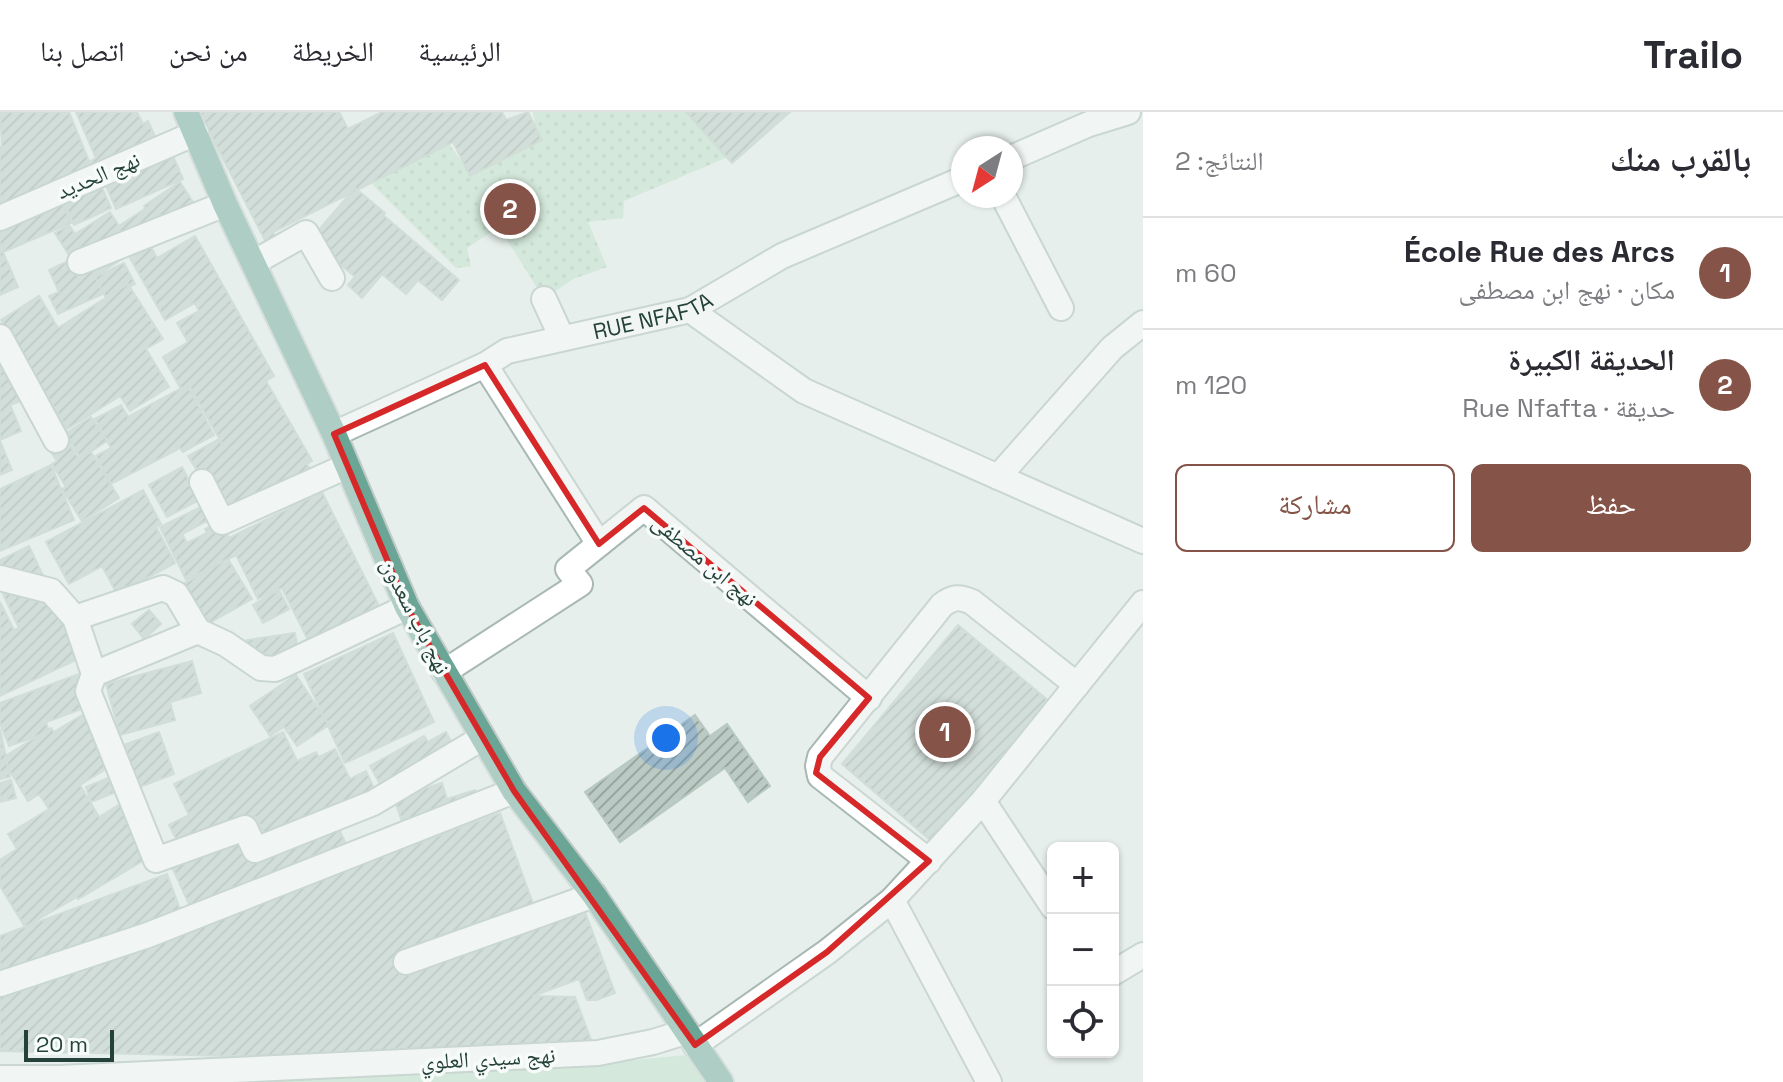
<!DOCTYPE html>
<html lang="ar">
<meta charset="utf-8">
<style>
:root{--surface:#fff;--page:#f7f7f7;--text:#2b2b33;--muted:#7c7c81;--line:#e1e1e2;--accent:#855347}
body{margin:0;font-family:"Space Grotesk","Noto Naskh Arabic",sans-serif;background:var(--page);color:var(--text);direction:rtl}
.controls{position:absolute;right:24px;bottom:24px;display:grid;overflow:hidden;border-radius:12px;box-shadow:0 2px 6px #0004}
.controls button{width:72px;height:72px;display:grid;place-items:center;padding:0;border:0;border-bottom:2px solid var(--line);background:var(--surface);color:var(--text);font:40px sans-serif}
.compass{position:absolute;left:951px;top:24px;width:72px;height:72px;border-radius:50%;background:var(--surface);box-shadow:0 2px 6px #0004;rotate:216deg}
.scale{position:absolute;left:24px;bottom:20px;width:90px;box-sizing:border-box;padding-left:8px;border:4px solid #24423a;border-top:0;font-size:22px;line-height:28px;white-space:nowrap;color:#24423a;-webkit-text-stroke:6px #f7fbf9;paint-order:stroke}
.you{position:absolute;left:666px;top:626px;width:28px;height:28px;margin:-20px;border:6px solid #fff;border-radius:50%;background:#1a73e8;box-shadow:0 0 0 12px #1a73e833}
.badge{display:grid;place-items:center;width:52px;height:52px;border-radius:50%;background:var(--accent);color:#fff;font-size:26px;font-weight:700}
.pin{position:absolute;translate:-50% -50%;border:4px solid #fff;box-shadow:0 2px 8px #0006}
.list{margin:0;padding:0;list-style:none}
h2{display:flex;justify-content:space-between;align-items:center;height:104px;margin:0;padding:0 32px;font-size:34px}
h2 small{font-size:26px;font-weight:400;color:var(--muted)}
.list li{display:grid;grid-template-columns:52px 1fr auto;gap:24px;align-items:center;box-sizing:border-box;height:112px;padding:0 32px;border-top:2px solid var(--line)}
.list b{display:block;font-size:30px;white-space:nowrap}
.list p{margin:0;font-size:26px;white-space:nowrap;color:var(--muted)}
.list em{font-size:26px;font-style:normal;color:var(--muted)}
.actions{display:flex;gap:16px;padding:24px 32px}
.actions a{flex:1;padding:18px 0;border:2px solid var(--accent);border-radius:12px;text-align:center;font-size:28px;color:var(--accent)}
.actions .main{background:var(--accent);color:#fff}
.icon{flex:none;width:44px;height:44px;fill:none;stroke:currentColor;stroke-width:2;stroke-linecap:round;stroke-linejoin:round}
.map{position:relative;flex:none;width:1143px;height:970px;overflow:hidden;direction:ltr}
header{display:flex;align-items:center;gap:48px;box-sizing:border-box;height:112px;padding:0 40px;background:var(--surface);border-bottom:2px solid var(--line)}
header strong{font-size:38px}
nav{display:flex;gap:44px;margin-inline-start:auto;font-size:28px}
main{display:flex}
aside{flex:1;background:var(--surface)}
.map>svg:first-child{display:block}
</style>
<header>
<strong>Trailo</strong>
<nav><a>الرئيسية</a><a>الخريطة</a><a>من نحن</a><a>اتصل بنا</a></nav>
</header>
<main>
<aside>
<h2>بالقرب منك<small>النتائج: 2</small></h2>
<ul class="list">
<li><span class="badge">1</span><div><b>École Rue des Arcs</b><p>مكان · نهج ابن مصطفى</p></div><em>60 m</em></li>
<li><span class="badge">2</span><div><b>الحديقة الكبيرة</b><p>حديقة · Rue Nfafta</p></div><em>120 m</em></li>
</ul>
<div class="actions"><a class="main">حفظ</a><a>مشاركة</a></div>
</aside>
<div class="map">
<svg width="1143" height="970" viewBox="0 0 1143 970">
<defs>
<pattern id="garden-dots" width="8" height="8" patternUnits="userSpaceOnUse" patternTransform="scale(2)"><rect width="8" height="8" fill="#bfe0c8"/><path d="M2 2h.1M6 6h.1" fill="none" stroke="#a4c1ad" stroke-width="1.8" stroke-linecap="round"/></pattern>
<pattern id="building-hatch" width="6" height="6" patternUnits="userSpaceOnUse" patternTransform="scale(2)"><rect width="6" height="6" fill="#bbcac4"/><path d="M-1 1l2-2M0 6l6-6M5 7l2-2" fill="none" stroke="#98a6a0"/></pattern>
</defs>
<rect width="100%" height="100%" fill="#e6efeb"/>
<polygon fill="#bfe0c8" points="686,943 704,970 74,970 624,949"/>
<polygon fill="url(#garden-dots)" points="533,0 689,0 728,45 624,89 623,106 588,110 607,155 573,167 544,187 499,115 467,136 471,154 456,156 366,66 441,21 472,64 536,18"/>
<g fill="url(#building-hatch)" stroke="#b8c9c2" stroke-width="2">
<polygon points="0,0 69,0 95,64 0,101 0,35 2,34"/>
<polygon points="76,0 137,0 143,12 148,9 161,38 169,35 183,67 116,97 103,67 100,68 91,49 96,46"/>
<polygon points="199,0 339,0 348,17 382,0 502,0 506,8 528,0 542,28 470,64 453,30 273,120 280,133 270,138"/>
<polygon points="686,0 790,0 732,51"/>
<polygon points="99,69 111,96 74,113 61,85"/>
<polygon points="180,70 198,98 86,170 55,121 69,113 75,122 110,100 119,114 146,96 144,94"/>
<polygon points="355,76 385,101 383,103 459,168 442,188 418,168 406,182 382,162 362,186 348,173 355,165 311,127"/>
<polygon points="61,88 71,111 3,140 18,175 0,183 0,121 5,119 2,113"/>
<polygon points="195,124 274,264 266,269 312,349 307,352 318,370 234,417 188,344 219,327 224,335 190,275 182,279 163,245 188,230 177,211 199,199 195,191 165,208 130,146 151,135 157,146"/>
<polygon points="70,148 78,165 94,157 105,181 58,202 49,184 59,180 49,158"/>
<polygon points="124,151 135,172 106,186 95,165"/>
<polygon points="128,172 163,227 146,237 169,275 130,299 120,284 67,317 1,208 39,184 58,216"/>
<polygon points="0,236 31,285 10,293 21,319 0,328"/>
<polygon points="187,273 214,323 183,340 180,336 111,372 96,344 111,336 95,307 121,293 128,305"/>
<polygon points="91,305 107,329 81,346 65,322"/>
<polygon points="66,327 79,347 91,340 119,386 82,409 62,377 66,375 52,352 57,349 49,337"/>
<polygon points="0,329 12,358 0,363"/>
<polygon points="51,353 74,408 0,439 0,377"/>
<polygon points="182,355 199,388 167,405 149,373"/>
<polygon points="143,378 161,412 156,415 175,451 117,482 102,454 69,472 46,430"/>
<polygon points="322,380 386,508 315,542 282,476 258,487 236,443 186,468 160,415 213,389 220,402 182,422 187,431 207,421 205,417 221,410 229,426"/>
<polygon points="29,434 82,545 0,584 0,490 14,518 19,516 3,482 27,471 0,468 0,448"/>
<polygon points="228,447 252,487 206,513 183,472"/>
<polygon points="279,478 289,497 263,511 253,493"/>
<polygon points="149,498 161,512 144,527 132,512"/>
<polygon points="958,513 1049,589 930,728 842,652"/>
<polygon points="295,521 299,547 252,555 247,528"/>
<polygon points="393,521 434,610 345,651 304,562"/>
<polygon points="192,549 201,581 170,590 175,608 120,623 106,572"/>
<polygon points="87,559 98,591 46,610 49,620 9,634 0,611 0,591"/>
<polygon points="296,563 329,613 297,634 284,615 270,624 250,594"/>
<polygon points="97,594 109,655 80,673 99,705 127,688 158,740 78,787 77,785 25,815 0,774 0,748 17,737 8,722 49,697 39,682 28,689 2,646 51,616 54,620"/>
<polygon points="695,603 710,624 727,612 770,674 748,690 725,656 620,730 585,680"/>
<polygon points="0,617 10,665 0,667"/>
<polygon points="159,620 174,662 137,676 121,634"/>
<polygon points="283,620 297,649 316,640 319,645 335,637 350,667 366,659 378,685 271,736 256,705 183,741 169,713 189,703 174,672"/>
<polygon points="446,620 458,644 386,683 370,654 424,624 428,630"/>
<polygon points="108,666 114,681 91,690 86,675"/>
<polygon points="11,668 16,686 0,690 0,671"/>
<polygon points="442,671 447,687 475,678 481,697 406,722 394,686"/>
<polygon points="500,701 538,805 581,789 615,881 597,888 587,888 579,867 533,884 575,885 600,952 0,939 0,824 167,762 187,816"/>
<polygon points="337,713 351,742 198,812 172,755 253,718 266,746"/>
</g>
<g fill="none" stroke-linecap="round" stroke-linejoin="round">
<g stroke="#a8b8b2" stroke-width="28">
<g id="minor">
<polyline points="1011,46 1089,12 1128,0"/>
<polyline points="1003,84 1061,196"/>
<polyline points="0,106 196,21"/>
<polyline points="80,150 225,92"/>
<polyline points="253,151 306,121 332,166"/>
<polyline points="544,187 562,226"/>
<polyline points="690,198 804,279 1143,429"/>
<polyline points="0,225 56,328"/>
<polyline points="485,253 599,432"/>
<path id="s1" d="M 334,322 L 485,253 L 507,239 L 690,198 L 782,144 L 963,67"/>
<polyline points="998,365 1112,236 1143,211"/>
<polyline points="202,370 222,410 347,354"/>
<polyline points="0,466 51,479 75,506"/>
<polyline points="444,560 580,472 568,457 644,396 869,586"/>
<polyline points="94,562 88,579 156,748 245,716 255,738 373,691 482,626"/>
<polyline points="94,562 198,519 226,532 261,556 275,557 407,495"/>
<polyline points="94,562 75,506 163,476 176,482 198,519"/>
<polyline points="983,689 1053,795"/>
<path d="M 929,749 L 820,664 L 818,654 L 820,645 L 942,493 C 953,485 959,484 972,490 L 1077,573"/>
<polyline points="892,788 989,970"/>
<polyline points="406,850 594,783"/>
<polyline points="1113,861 1143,843"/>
<polyline points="0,872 148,823 514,679"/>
<polyline points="695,933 827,840 892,788 983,689 1143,491"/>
<polyline points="0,966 60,966 598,941 653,930 685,920"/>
</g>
</g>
<g stroke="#c2cac8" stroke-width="28">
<polyline id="major" points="186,0 225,92 334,322 407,495 514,679 594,783 721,970"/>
</g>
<use href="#minor" stroke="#fff" stroke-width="24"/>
<use href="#major" stroke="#6aa596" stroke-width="24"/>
</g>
<path d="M0 0H1143V970H0ZM 485,253 L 599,432 L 644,396 L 869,586 L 820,645 L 816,661 L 929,749 L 827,840 L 695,933 L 514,679 L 407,495 L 334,322 Z" fill="#e6efeb" fill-opacity=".55" fill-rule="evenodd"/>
<path fill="none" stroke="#d62828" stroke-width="6" stroke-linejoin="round" d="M 485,253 L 599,432 L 644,396 L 869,586 L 820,645 L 816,661 L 929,749 L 827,840 L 695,933 L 514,679 L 407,495 L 334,322 Z"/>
<g text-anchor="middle" stroke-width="7" stroke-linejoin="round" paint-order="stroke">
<g font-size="22" fill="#24423a" stroke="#f7fbf9">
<text transform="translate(98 63) rotate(-23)" y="8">نهج الحديد</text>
<text dy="8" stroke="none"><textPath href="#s1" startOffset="342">RUE NFAFTA</textPath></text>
<text transform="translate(705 448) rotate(40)" y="8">نهج ابن مصطفى</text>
<text transform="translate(416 504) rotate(63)" y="8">نهج باب سعدون</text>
<text transform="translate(488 946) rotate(-3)" y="8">نهج سيدي العلوي</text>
</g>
</g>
</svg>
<div class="controls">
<button>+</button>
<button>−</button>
<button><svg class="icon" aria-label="locate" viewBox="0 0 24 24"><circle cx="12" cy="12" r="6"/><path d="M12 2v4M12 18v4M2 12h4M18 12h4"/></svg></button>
</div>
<svg class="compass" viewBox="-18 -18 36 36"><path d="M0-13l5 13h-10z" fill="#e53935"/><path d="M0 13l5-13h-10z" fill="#7c7c81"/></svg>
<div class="scale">20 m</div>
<div class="you"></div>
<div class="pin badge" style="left:945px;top:620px">1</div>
<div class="pin badge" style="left:510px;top:97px">2</div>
</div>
</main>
